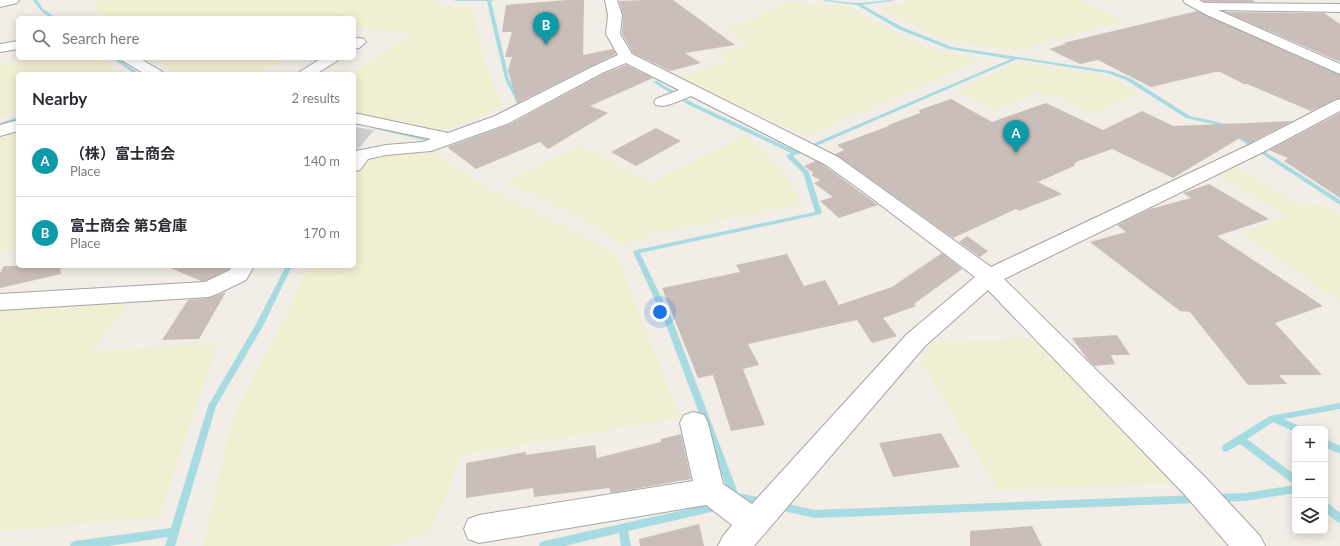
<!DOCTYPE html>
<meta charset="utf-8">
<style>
:root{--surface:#fff;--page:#f2f2f3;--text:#2b2b33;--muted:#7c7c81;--line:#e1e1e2;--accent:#d2001f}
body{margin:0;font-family:Lato,"Noto Sans JP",sans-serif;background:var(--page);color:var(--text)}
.controls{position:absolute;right:12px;bottom:12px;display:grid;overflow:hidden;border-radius:6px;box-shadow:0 2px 10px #0003}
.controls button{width:36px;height:36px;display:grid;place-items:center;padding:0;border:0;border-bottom:1px solid var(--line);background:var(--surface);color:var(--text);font:20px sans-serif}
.you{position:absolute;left:660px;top:312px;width:14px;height:14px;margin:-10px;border:3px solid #fff;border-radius:50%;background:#1a73e8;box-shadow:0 0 0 6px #1a73e833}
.badge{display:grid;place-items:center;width:26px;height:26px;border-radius:50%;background:var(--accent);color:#fff;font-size:13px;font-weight:700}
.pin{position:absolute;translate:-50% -33px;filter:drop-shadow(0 1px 2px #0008)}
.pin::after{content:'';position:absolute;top:21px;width:14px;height:12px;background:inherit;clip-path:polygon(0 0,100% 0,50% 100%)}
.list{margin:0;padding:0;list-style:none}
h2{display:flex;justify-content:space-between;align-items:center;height:52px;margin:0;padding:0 16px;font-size:17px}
h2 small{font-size:13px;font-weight:400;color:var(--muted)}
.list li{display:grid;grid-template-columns:26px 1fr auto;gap:12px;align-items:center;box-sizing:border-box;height:72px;padding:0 16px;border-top:1px solid var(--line)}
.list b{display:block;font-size:15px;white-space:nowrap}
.list p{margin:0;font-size:13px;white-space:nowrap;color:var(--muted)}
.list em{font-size:13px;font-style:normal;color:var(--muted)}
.icon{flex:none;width:22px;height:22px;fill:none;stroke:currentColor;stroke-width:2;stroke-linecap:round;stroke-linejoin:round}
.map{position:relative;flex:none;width:1340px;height:546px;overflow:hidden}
.search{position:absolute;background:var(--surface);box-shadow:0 2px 10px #0003;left:16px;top:16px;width:340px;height:44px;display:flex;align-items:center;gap:10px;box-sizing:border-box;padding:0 14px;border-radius:6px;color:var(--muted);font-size:15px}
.panel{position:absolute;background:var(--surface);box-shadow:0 2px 10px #0003;left:16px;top:72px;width:340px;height:196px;border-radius:6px}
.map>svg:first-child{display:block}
</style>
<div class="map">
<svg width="1340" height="546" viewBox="0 0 1340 546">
<rect width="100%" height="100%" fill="#f2ede7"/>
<polygon fill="#cfcfcf" points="354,127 374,130 354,154"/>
<g fill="#f1efd2">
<polygon points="98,0 424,0 448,7 473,7 482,56 502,105 476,118 443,131 354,112 354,74 352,74 412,34 354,26 354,18 102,18 93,5"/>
<polygon points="917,0 1080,0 1124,21 1016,51 943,40 880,8"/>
<polygon points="783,2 845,6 910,40 928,48 981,60 808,136 735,106 677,76 728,62 718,52 747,46 725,26 750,21"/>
<polygon points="31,58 99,58 115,70 115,74 18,74 18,112 0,117 0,66"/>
<polygon points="153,58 285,58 258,74 175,74"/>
<polygon points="1015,63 1100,74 1131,88 1138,94 1094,113 1053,96 1034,93 996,111 957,91"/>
<polygon points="18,130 18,249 0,252 0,136"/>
<polygon points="744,136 767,154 791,183 801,204 708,223 656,232 624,246 589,222 505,182 582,145 651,183"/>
<polygon points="434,152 490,189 586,237 617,256 680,418 460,455 445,499 428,534 388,546 203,546 232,420 288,312 309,266 354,266 354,178 373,156"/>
<polygon points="1236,167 1303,206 1322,204 1340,217 1340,302 1241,233 1289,217 1215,173"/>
<polygon points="130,301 91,352 218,342 159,517 0,531 0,310"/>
<polygon points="1045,338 1172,483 998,490 920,360 934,342"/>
</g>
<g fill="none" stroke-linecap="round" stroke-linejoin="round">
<g fill="#a6dce1" fill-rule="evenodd">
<path d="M 33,0 L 37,0 L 43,9 L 56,18 C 45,18 39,8 33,0 Z"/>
<polygon points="454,0 495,0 491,1 509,79 523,104 522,105 512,110 509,108 517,103 505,79 487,1 456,1"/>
<path d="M 823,0 C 835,0 847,3 858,3 C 870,3 882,0 894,0 L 892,1 L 862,5 L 902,27 L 952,47 L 1110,71 L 1130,78 L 1190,116 L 1222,123 L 1229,128 L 1226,130 L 1218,125 L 1186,118 L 1126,80 L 1107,73 L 1017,59 L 793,156 L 809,172 L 822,213 L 821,214 L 640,253 L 673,322 L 738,493 L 766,499 L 768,502 L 766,505 L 763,506 L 731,499 L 665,322 L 633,252 L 636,250 L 815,212 L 803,173 L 786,156 L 791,153 L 689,105 L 653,82 L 657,81 L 693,103 L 796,151 L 1011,59 L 949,49 L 898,29 L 857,5 L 825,1 Z"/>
<polygon points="112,58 117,58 140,74 135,74"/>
<polygon points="18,117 18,121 0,127 0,123"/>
<polygon points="374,125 431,138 437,136 440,138 431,142 372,128 372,126"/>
<polygon points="1238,134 1340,200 1340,205 1236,137 1235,136"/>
<polygon points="286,266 292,266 263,326 216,406 175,546 165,546 168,537 108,546 70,546 71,543 75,541 171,528 208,406 255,326"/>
<polygon points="1340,403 1340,409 1284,419 1299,426 1300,429 1295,429 1295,432 1273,422 1247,439 1295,475 1295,484 1292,483 1240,444 1226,452 1223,451 1222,448 1223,445 1270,416"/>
<polygon points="1325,439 1340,446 1340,454 1325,447"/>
<polygon points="1295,485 1295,493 1245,501 1216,502 1213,501 1211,498 1213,495 1216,494 1245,493"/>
<polygon points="1197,495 1200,496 1202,499 1200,502 1197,503 815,518 779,510 776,509 774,506 776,503 779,502 815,510"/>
<polygon points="720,502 723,503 725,506 723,509 720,510 628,531 631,546 621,546 619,533 564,546 539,546 540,543 544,541"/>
<polygon points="1325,502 1328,503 1340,513 1340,523 1337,522 1325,512"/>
</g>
</g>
<g fill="#cabeba">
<polygon points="568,0 584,0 583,55 613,49 616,54 517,103 508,70 512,57 505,57 512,32 502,32 506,5"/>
<polygon points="646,0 673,0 735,45 685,53 701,63 670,71 633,53 622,34 623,15 619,1"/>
<polygon points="1202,0 1253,0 1255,2 1204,2"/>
<polygon points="1197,11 1340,75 1340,98 1311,111 1247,84 1244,84 1220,72 1215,72 1151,87 1098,60 1080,64 1049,49 1066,44 1063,43"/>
<polygon points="1225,12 1324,13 1340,24 1340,62"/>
<polygon points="626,65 653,78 590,106 608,113 548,149 540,142 476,169 447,147 508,125 603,74"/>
<polygon points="951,99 992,122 1046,103 1103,130 1142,111 1173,126 1293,121 1250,143 1240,138 1173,178 1112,149 1076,162 1074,166 1038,182 1062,194 1019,211 1016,209 953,238 835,154 844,150 837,145 889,126 888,125 920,113 919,110"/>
<polygon points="1340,113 1340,198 1284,161 1288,158 1269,150"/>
<polygon points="656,128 681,141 636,166 611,152"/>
<polygon points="816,161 825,166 878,205 839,218 820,201 833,197 814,183 820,180 811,175 814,173 804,166"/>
<polygon points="1209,184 1269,219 1217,236 1323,306 1275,323 1322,375 1279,375 1287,384 1248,385 1190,312 1180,311 1090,242 1126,232 1117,225 1150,209 1191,198 1183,193"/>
<polygon points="967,236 988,251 980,257 959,242"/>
<polygon points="942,253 962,269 914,304 916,306 883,318 897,336 872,343 857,320 748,344 759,365 743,369 765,425 731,431 713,375 698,378 662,288 740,272 736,265 787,254 804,286 825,280 839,305 892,287"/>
<polygon points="4,266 60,266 61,274 0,288 0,273"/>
<polygon points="168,266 230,266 229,269 205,281 201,281 168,267"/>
<polygon points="226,292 199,339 162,340 188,300 209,298"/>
<polygon points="1117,335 1130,355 1111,355 1115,364 1094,366 1085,356 1072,338"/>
<polygon points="941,433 960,467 893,477 879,443"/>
<polygon points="681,434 691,479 611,493 609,488 534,497 533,488 466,498 466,463 526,452 526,455 595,445 597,458 661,442 661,439"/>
<polygon points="699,524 704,546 640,546 639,539"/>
<polygon points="1032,526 1042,546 970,546 970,531"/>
</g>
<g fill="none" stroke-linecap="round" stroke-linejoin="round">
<g stroke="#a5a5a5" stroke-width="2">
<g id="minor">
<polygon points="0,0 19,0 17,3 0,7"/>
<path d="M 605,0 L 617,0 L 622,15 L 620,34 L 632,54 L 838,157 L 991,267 L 1251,144 L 1334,101 L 1340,99 L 1340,111 L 1263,152 L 1004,279 L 1205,477 L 1260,536 L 1265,546 L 1229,546 L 1185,495 L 988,290 L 925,346 L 754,546 L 718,546 L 723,536 L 732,525 L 706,505 L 479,543 L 468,539 L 464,529 L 468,519 L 479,515 L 693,481 L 680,423 L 684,415 L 694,412 L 704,415 L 708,423 L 723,484 L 752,504 L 907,334 L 975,277 L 865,193 L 826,165 L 691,96 C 680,100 668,108 656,105 L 654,102 L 656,99 L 679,90 L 626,63 L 602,73 L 507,124 L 431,151 L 386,155 L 368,159 L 360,170 L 354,171 L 354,153 L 356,151 L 386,145 L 423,142 L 431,139 L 354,123 L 354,113 L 448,133 L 495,116 L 592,67 L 618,55 L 606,34 L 608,15 Z"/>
<polygon points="1183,0 1199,0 1204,3 1340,4 1340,12 1218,10 1340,64 1340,74 1207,15 1185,3"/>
<polygon points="359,38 364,39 366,42 359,48 354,49 354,39"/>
<polygon points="18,41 18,49 0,52 0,44"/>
<polygon points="121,58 139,58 161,71 164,74 145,74 123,61"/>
<polygon points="322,58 339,58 337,61 316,74 298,74 301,71"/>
<polygon points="18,120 18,131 0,136 0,125"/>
<polygon points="232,266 254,266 246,280 217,294 209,297 0,310 0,294 205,282 230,270"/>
</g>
</g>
<use href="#minor" fill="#fff" fill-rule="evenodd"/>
</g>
</svg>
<div class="controls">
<button>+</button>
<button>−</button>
<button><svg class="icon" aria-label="layers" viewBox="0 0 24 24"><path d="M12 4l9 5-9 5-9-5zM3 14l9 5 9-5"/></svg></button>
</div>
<div class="you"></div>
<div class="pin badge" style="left:1016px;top:153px;background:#0f9aa8">A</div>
<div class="pin badge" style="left:546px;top:45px;background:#0f9aa8">B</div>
<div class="search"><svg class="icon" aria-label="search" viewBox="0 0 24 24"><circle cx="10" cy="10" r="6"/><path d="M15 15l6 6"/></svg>Search here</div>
<section class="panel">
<h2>Nearby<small>2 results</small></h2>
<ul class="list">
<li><span class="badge" style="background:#0f9aa8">A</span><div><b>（株）富士商会</b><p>Place</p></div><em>140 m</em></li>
<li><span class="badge" style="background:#0f9aa8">B</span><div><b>富士商会 第5倉庫</b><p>Place</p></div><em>170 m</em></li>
</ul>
</section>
</div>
